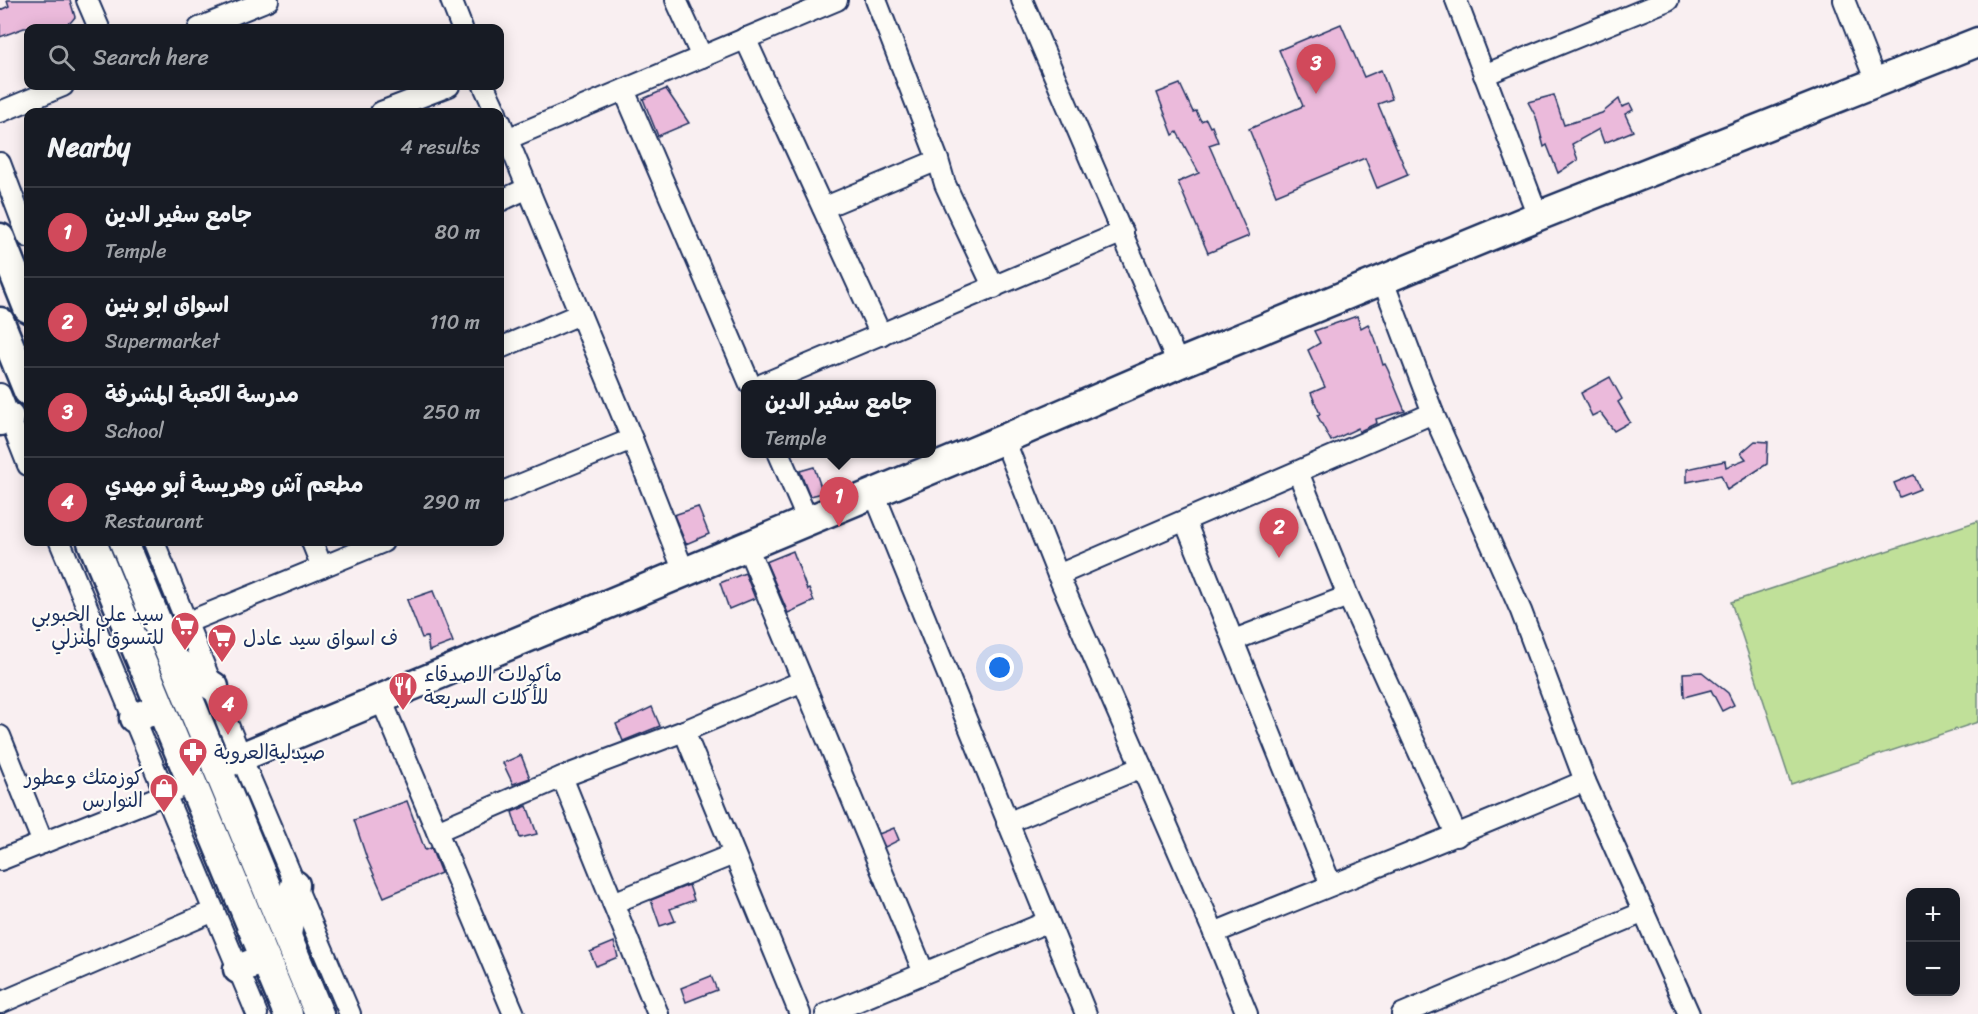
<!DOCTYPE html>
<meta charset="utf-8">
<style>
:root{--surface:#171b24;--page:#20242c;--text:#f1f3f6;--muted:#9ea1a6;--line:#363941;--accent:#d1495b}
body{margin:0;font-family:Sriracha,"Playpen Sans Arabic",sans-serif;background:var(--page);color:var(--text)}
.controls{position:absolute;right:18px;bottom:18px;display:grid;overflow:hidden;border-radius:12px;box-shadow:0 3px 15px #0003}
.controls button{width:54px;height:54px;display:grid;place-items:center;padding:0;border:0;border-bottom:2px solid var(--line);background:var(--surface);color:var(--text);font:30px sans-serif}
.you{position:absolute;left:1000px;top:668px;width:21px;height:21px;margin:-15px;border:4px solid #fff;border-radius:50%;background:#1a73e8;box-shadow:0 0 0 9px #1a73e833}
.badge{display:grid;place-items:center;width:39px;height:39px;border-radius:50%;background:var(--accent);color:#fff;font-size:20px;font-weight:700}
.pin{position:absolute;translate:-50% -50px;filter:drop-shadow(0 2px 3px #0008)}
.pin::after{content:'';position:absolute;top:32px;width:21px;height:18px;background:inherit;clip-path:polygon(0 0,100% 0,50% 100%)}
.popup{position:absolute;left:741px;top:380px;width:195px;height:78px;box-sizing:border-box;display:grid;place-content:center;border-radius:12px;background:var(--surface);filter:drop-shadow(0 2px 4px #0005);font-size:20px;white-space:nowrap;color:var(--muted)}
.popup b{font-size:22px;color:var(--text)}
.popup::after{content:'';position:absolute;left:50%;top:100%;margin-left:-12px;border:12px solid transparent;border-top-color:var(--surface)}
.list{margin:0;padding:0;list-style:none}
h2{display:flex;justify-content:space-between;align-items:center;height:78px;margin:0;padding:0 24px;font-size:26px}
h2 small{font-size:20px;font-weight:400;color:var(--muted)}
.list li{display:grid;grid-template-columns:39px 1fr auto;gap:18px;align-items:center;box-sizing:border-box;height:90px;padding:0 24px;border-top:2px solid var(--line)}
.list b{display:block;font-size:22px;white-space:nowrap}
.list p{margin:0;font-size:20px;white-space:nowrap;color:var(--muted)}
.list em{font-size:20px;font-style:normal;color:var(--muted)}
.icon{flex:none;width:33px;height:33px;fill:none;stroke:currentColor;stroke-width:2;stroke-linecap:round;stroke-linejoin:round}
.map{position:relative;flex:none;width:1978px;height:1014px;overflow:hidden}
.search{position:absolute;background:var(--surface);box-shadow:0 3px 15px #0003;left:24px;top:24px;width:480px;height:66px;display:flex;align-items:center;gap:15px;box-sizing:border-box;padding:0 21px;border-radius:12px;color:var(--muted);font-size:22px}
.panel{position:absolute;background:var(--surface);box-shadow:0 3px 15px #0003;left:24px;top:108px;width:480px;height:438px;border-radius:12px}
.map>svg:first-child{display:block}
</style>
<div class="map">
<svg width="1978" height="1014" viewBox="0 0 1978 1014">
<rect width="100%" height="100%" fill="#f9eff1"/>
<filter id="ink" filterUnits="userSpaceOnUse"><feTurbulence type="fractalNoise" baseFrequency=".0167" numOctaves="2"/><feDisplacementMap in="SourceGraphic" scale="12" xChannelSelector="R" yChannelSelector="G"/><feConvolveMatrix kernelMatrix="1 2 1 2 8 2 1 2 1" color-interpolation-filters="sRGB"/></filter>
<g filter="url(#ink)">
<polygon fill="#c0e099" stroke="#6e887c" stroke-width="1.5" points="1978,521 1978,722 1791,784 1731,602"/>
<g fill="#ebbadb" stroke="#1b2f5e" stroke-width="1.5">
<polygon points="7,0 70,0 75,17 71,22 56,28 24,28 0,37 0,10 9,6"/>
<polygon points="1341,24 1364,77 1381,70 1392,99 1378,104 1408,175 1377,188 1365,158 1276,195 1249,129 1303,106 1279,50"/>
<polygon points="1180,84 1193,112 1196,111 1201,121 1206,119 1210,127 1212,126 1218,142 1209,145 1249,236 1208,253 1178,182 1199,173 1177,132 1173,135 1157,93"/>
<polygon points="666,89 689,123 658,136 643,99"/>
<polygon points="1554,95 1564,125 1602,113 1619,99 1622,107 1630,104 1633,110 1625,114 1633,131 1604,143 1599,129 1572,144 1578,160 1558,173 1547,145 1544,147 1536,117 1528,102"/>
<polygon points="1357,316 1361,328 1368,324 1374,338 1375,338 1383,365 1385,364 1388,370 1405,411 1376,419 1377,423 1362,430 1359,432 1358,428 1331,441 1317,415 1320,414 1311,393 1325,387 1308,350 1320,343 1314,331"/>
<polygon points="1610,377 1622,399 1618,402 1630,422 1614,431 1600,412 1592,416 1581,393"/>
<polygon points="1755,441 1768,442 1767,464 1727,490 1721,475 1687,482 1687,469 1725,461 1726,467 1746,459 1741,453"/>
<polygon points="814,467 823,493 810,496 800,471"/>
<polygon points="1914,475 1920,489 1900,497 1894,483"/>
<polygon points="698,507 709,534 686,544 674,515"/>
<polygon points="793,551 807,590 809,589 814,601 788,613 766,562"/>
<polygon points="745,573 755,598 729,609 720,583"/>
<polygon points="433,591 453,642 429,651 427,637 422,638 407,600"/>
<polygon points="1702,672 1728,693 1734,705 1722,711 1711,690 1684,697 1683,673"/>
<polygon points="652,707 660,726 623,741 616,724"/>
<polygon points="521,755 530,778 513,784 503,763"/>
<polygon points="407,801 425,850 431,848 441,873 384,897 367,859 354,820"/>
<polygon points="527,806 537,834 520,838 512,812"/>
<polygon points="894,828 899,840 885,847 879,834"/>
<polygon points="689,885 694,900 670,909 675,921 660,926 651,900"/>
<polygon points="614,942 618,957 596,966 590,952"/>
<polygon points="711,976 717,990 686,1002 681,988"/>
</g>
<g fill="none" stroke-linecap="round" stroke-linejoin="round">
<g stroke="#1b2f5e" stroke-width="24">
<g id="street">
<polyline points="87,0 99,28"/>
<polyline points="451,0 462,28"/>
<polyline points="676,0 702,57"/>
<polyline points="876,0 938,160 945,184 956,208 994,288"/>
<polyline points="1022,0 1178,364"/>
<polyline points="1456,0 1538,216"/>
<polyline points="1844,0 1876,82"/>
<polyline points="199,28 268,0"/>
<polyline points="745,38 881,335"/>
<polyline points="1484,75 1668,0"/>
<polyline points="484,86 496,112"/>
<polyline points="624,90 750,384"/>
<polyline points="0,112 63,86"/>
<polyline points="381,112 449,86"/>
<polyline points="500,121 632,439 684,572"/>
<polyline points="507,139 837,0"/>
<polyline points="0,163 28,237"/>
<polyline points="500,201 528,188"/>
<polyline points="823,208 938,160"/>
<polyline points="1383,281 1433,413 1521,611 1585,781 1689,1014"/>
<polyline points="500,348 580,314"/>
<polyline points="763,384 1123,232"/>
<polyline points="0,394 28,465"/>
<polyline points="1004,439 1058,575 1214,933 1247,1014"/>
<polyline points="779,454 808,521"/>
<polyline points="1298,472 1348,596 1457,836"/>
<polyline points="500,493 632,439"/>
<polyline points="874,493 1086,1014"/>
<polyline points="1185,521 1331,885"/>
<polyline points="60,542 257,1014"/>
<polyline points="154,542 241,757 350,1014"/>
<polyline points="312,542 322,567"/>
<polyline points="747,546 924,973"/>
<polyline points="1058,575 1433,413"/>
<polyline points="188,622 383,542"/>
<polyline points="1234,640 1348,596"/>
<polyline points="381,699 514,1014"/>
<polyline points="684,731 800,1014"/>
<polyline points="0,736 43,843"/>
<polyline points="562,777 658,1014"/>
<polyline points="1007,823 1142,767"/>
<polyline points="437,831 562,777 684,731 803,681"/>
<polyline points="0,860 176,790"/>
<polyline points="613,903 734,854"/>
<path d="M 1214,933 C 1338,882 1462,834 1585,781"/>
<polyline points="0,1003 214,911"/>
<polyline points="826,1014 1047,922"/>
<polyline points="1402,1014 1644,912"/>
</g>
</g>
<g stroke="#1b2f5e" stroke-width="33">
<g id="secondary">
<polyline points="0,238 28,308"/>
<polyline points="0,322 28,391"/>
<polyline points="0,421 9,417"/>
<polyline points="92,542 288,1014"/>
<polyline points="124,542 319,1014"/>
<polyline points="173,660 214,687"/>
<polyline points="134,718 160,708"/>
<polyline points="217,767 1004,439 1178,364 1538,216 1978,42"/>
<polyline points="287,935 295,885"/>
<polyline points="238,969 265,959"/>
</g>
</g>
<use href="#street" stroke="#fdfcf7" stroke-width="20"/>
<use href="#secondary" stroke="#fdfcf7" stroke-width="28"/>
</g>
</g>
<defs>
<g id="supermarket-pin" transform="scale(1.5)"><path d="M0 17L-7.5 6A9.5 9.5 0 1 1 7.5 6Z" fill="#d1495b" stroke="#fdfcf7"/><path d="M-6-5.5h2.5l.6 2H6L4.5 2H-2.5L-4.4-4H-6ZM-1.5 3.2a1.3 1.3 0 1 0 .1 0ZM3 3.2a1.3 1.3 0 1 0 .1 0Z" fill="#fff"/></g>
<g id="restaurant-pin" transform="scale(1.5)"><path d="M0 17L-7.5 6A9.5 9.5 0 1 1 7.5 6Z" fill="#d1495b" stroke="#fdfcf7"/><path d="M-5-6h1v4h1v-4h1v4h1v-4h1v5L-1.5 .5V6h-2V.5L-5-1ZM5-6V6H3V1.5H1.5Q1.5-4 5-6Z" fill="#fff"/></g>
<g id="pharmacy-pin" transform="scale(1.5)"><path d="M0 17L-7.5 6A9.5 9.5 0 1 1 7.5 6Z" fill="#d1495b" stroke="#fdfcf7"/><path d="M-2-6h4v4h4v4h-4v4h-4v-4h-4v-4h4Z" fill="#fff"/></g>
<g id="shop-pin" transform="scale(1.5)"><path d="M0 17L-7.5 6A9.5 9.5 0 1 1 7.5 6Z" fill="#d1495b" stroke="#fdfcf7"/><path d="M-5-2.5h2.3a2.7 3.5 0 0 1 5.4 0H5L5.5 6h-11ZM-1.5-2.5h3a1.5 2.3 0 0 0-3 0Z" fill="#fff"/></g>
</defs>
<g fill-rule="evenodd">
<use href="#supermarket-pin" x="185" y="626"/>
<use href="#supermarket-pin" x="222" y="638"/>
<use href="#restaurant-pin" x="403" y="686"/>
<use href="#pharmacy-pin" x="193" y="752"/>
<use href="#shop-pin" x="164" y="788"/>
</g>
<g text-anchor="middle" stroke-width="4.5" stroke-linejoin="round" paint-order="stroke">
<g font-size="20" fill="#1b2f5e" stroke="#fdfcf7" text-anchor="start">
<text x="164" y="621" text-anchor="end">سيد علي الحبوبي<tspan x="164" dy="23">للتسوق المنزلي</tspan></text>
<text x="243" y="645">ف اسواق سيد عادل</text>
<text x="424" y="681">مأكولات الاصدقاء<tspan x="424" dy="23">للأكلات السريعة</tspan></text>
<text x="214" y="759">صيدليةالعروبة</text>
<text x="143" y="784" text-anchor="end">كوزمتك وعطور<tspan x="143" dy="23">النوارس</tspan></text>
</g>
</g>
</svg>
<div class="controls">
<button>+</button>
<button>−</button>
</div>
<div class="you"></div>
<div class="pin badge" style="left:839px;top:527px">1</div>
<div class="popup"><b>جامع سفير الدين</b>Temple</div>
<div class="pin badge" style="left:1279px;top:558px">2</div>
<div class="pin badge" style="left:1316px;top:94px">3</div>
<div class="pin badge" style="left:228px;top:735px">4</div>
<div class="search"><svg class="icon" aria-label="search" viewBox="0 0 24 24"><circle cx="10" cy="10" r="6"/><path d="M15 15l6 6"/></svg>Search here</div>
<section class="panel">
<h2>Nearby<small>4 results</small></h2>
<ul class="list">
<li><span class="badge">1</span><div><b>جامع سفير الدين</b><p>Temple</p></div><em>80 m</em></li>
<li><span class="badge">2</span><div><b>اسواق ابو بنين</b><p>Supermarket</p></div><em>110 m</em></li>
<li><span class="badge">3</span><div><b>مدرسة الكعبة المشرفة</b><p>School</p></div><em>250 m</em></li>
<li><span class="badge">4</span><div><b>مطعم آش وهريسة أبو مهدي</b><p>Restaurant</p></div><em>290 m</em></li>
</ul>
</section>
</div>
